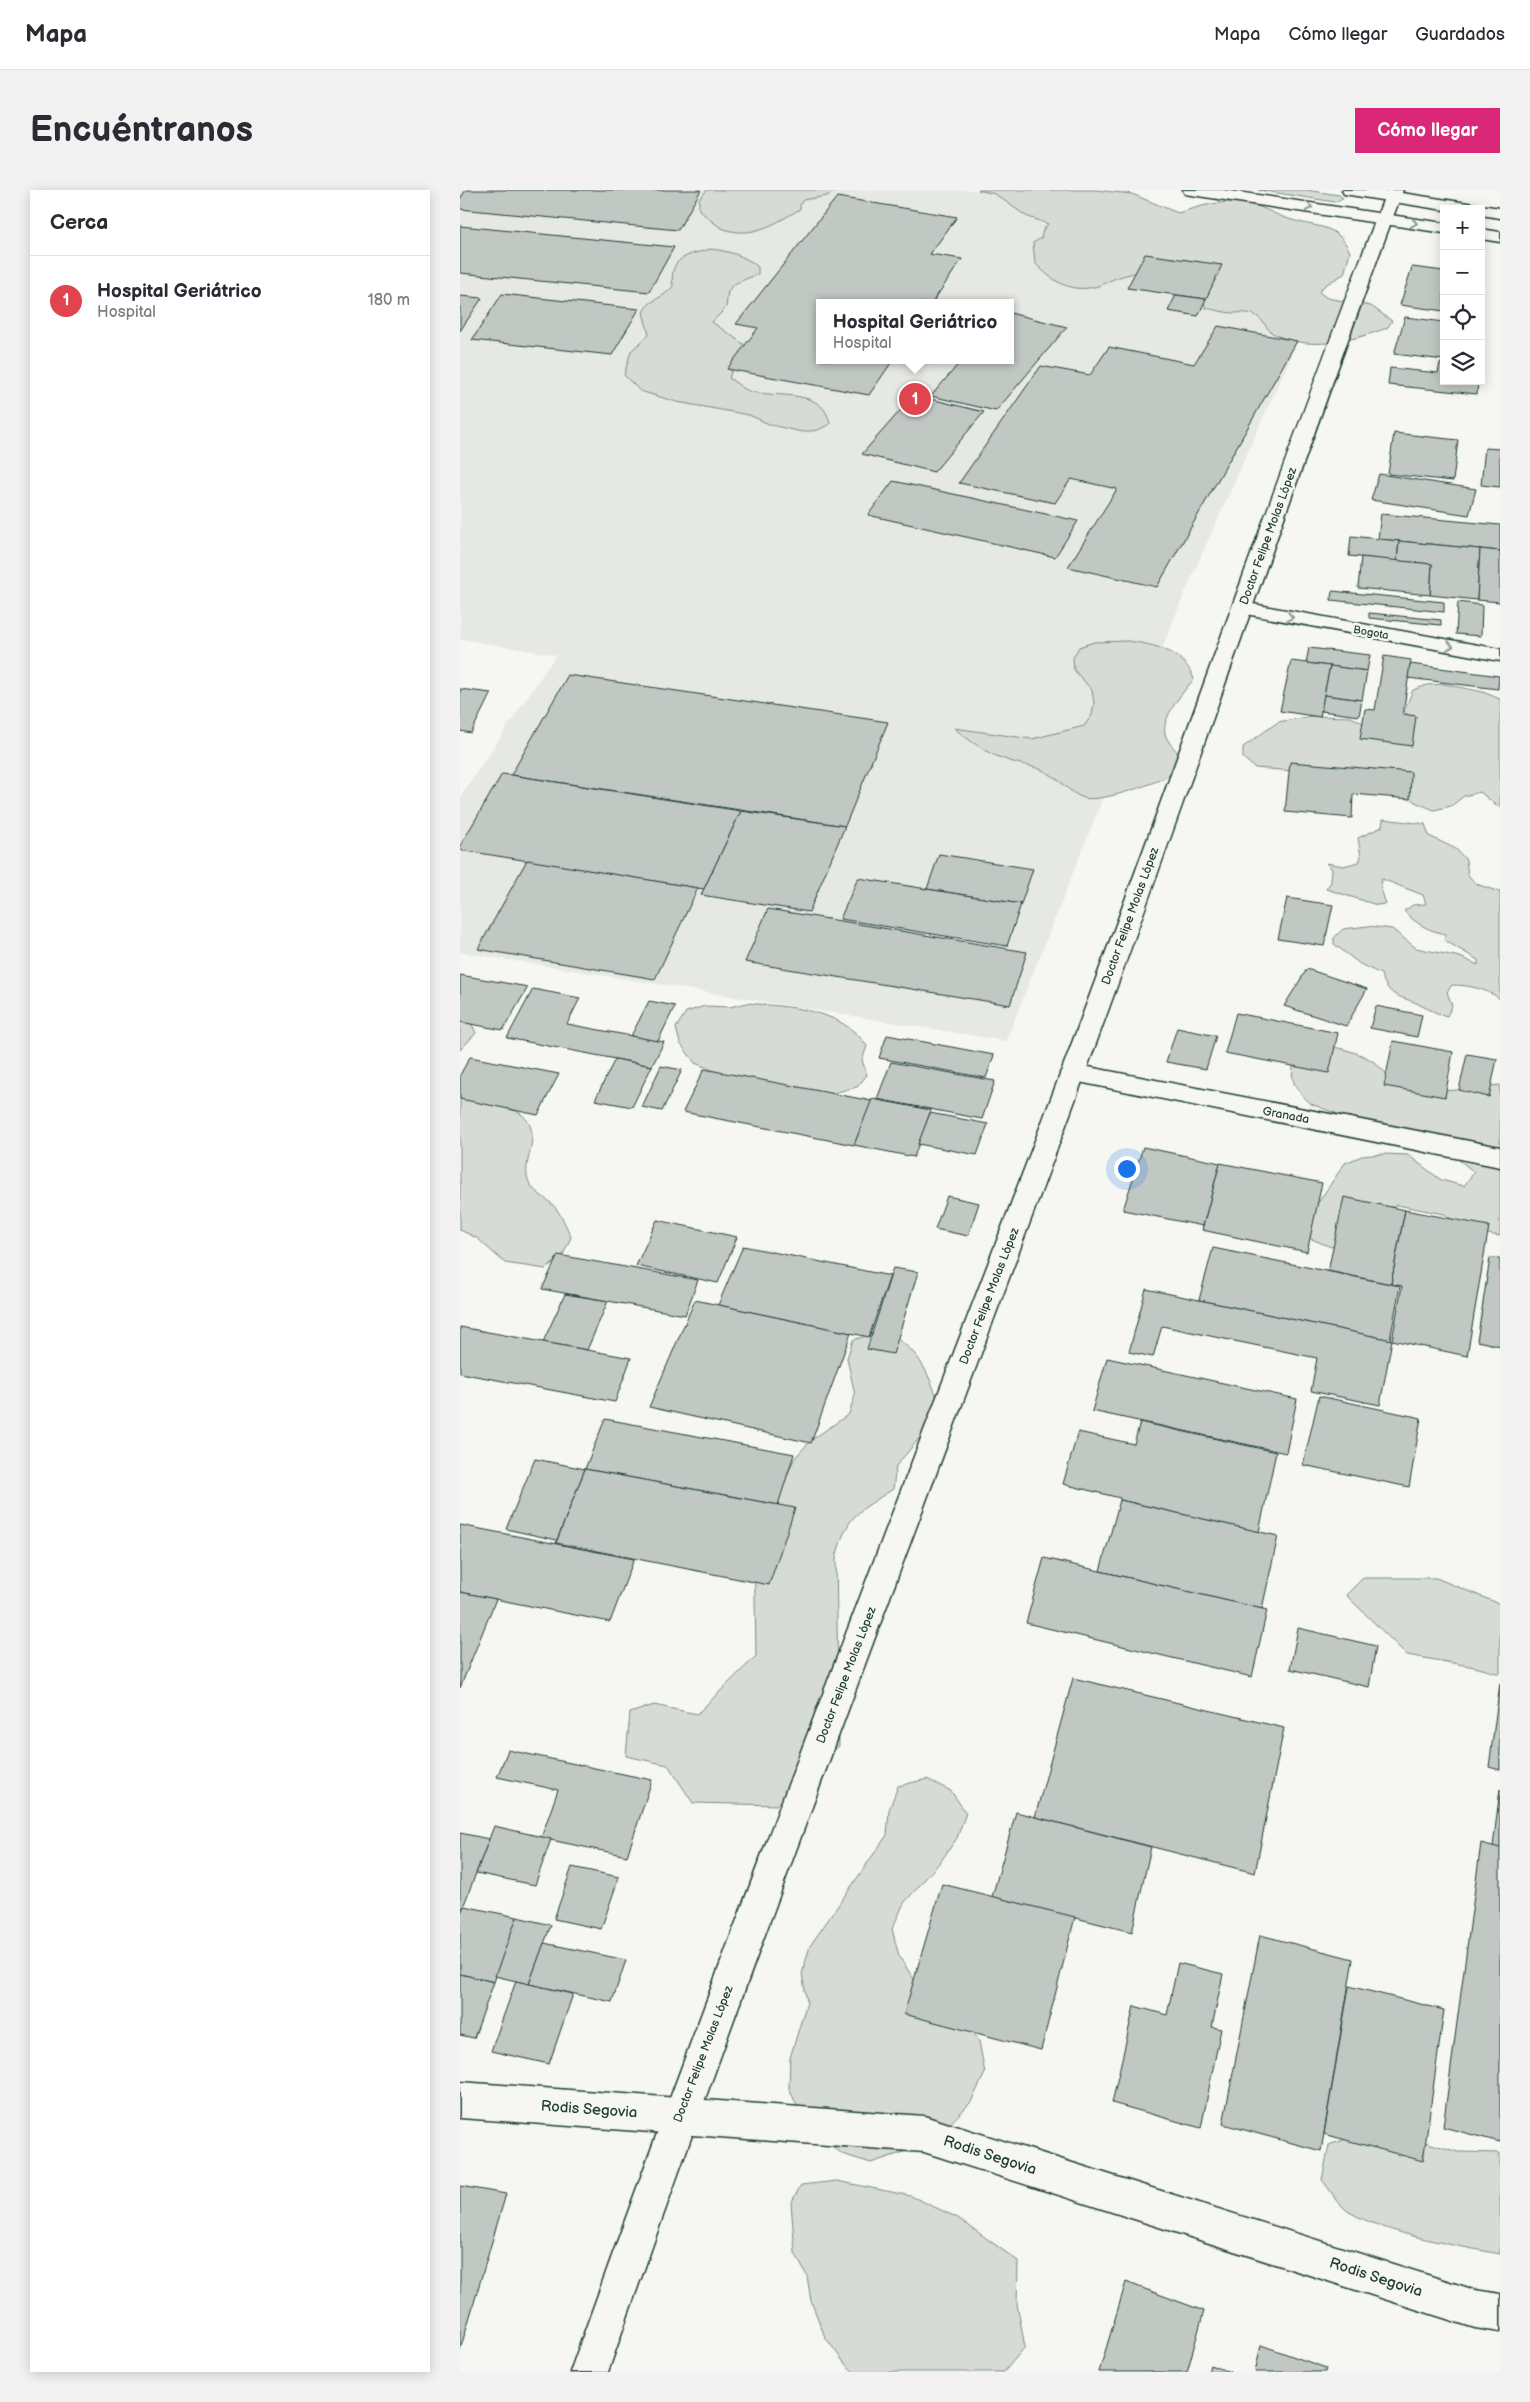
<!DOCTYPE html>
<html lang="es">
<meta charset="utf-8">
<style>
:root{--surface:#fff;--page:#f2f2f3;--text:#2b2b33;--muted:#7c7c81;--line:#e1e1e2;--accent:#db2777}
body{margin:0;font-family:"Balsamiq Sans",sans-serif;background:var(--page);color:var(--text)}
.controls{position:absolute;right:15px;top:15px;display:grid;overflow:hidden;border-radius:0px;box-shadow:0 2px 12px #0003}
.controls button{width:45px;height:45px;display:grid;place-items:center;padding:0;border:0;border-bottom:1px solid var(--line);background:var(--surface);color:var(--text);font:25px sans-serif}
.you{position:absolute;left:666px;top:978px;width:18px;height:18px;margin:-12px;border:4px solid #fff;border-radius:50%;background:#1a73e8;box-shadow:0 0 0 8px #1a73e833}
.badge{display:grid;place-items:center;width:32px;height:32px;border-radius:50%;background:var(--accent);color:#fff;font-size:16px;font-weight:700}
.pin{position:absolute;translate:-50% -50%;border:2px solid #fff;box-shadow:0 1px 5px #0006}
.popup{position:absolute;left:356px;top:109px;width:198px;height:65px;box-sizing:border-box;display:grid;place-content:center;border-radius:0px;background:var(--surface);filter:drop-shadow(0 1px 4px #0005);font-size:16px;white-space:nowrap;color:var(--muted)}
.popup b{font-size:19px;color:var(--text)}
.popup::after{content:'';position:absolute;left:50%;top:100%;margin-left:-10px;border:10px solid transparent;border-top-color:var(--surface)}
.list{margin:0;padding:0;list-style:none}
h2{display:flex;justify-content:space-between;align-items:center;height:65px;margin:0;padding:0 20px;font-size:21px}
h2 small{font-size:16px;font-weight:400;color:var(--muted)}
.list li{display:grid;grid-template-columns:32px 1fr auto;gap:15px;align-items:center;box-sizing:border-box;height:90px;padding:0 20px;border-top:1px solid var(--line)}
.list b{display:block;font-size:19px;white-space:nowrap}
.list p{margin:0;font-size:16px;white-space:nowrap;color:var(--muted)}
.list em{font-size:16px;font-style:normal;color:var(--muted)}
.icon{flex:none;width:28px;height:28px;fill:none;stroke:currentColor;stroke-width:2;stroke-linecap:round;stroke-linejoin:round}
.map{position:relative;flex:none;width:1040px;height:2182px;overflow:hidden;border-radius:0px}
header{display:flex;align-items:center;gap:30px;box-sizing:border-box;height:70px;padding:0 25px;background:var(--surface);border-bottom:1px solid var(--line)}
header strong{font-size:24px}
nav{display:flex;gap:28px;margin-inline-start:auto;font-size:18px}
.intro{display:flex;align-items:center;justify-content:space-between;box-sizing:border-box;height:120px;padding:0 30px}
h1{margin:0;font-size:35px}
.button{padding:12px 22px;border-radius:0px;background:var(--accent);color:#fff;font-size:18px;font-weight:700}
main{display:flex;gap:30px;padding:0 30px}
aside{flex:1;background:var(--surface);border-radius:0px;box-shadow:0 2px 12px #0003}
.map>svg:first-child{display:block}
</style>
<header>
<strong>Mapa</strong>
<nav><a>Mapa</a><a>Cómo llegar</a><a>Guardados</a></nav>
</header>
<div class="intro"><h1>Encuéntranos</h1><a class="button">Cómo llegar</a></div>
<main>
<aside>
<h2>Cerca<small></small></h2>
<ul class="list">
<li><span class="badge" style="background:#e0444e">1</span><div><b>Hospital Geriátrico</b><p>Hospital</p></div><em>180 m</em></li>
</ul>
</aside>
<div class="map">
<svg width="1040" height="2182" viewBox="0 0 1040 2182">
<rect width="100%" height="100%" fill="#f6f6f2"/>
<filter id="ink" filterUnits="userSpaceOnUse"><feTurbulence type="fractalNoise" baseFrequency=".02" numOctaves="2"/><feDisplacementMap in="SourceGraphic" scale="10" xChannelSelector="R" yChannelSelector="G"/><feConvolveMatrix kernelMatrix="1 2 1 2 8 2 1 2 1" color-interpolation-filters="sRGB"/></filter>
<g filter="url(#ink)">
<path fill="#e6e8e4" fill-rule="evenodd" d="M 0,0 L 569,0 L 885,46 L 724,404 L 546,851 L 0,762 L 0,607 L 96,465 L 0,449 ZM 360,113 L 550,113 L 550,170 L 360,170 Z"/>
<g fill="#d6dbd6" stroke="#7a8c85">
<path d="M 247,0 L 378,0 L 367,6 L 343,10 L 340,15 L 340,19 C 316,33 293,49 264,39 C 255,35 246,26 239,20 L 239,9 Z"/>
<path d="M 518,0 L 636,0 L 672,4 L 718,23 C 743,15 771,7 797,16 C 809,20 820,27 832,30 C 857,38 877,33 890,62 L 884,84 L 865,95 L 859,102 L 867,108 L 911,116 L 932,131 L 927,138 C 891,151 851,162 814,144 C 805,139 803,127 792,124 C 786,122 779,123 772,123 C 763,122 755,120 746,118 L 743,110 L 747,104 L 753,78 C 737,66 714,73 695,65 L 695,73 C 679,84 676,82 659,87 C 653,89 647,92 641,95 C 613,105 593,92 575,73 L 573,53 L 581,48 L 583,40 L 588,34 L 566,26 L 535,4 Z"/>
<polygon points="798,0 846,0 879,5 883,8 875,12"/>
<path d="M 251,59 C 268,61 284,65 298,77 L 298,84 L 274,94 L 268,101 L 266,118 L 252,132 L 289,158 L 272,179 L 269,188 C 277,193 285,201 293,202 C 320,208 364,198 370,234 L 358,240 L 342,242 L 311,235 L 289,225 L 217,212 L 180,201 L 164,185 L 171,161 L 189,145 L 183,122 C 189,109 205,108 213,96 C 208,66 229,65 251,59 Z"/>
<path d="M 668,451 C 696,455 724,461 734,489 C 724,501 701,527 705,544 C 707,552 719,563 723,570 C 721,574 719,579 715,582 C 701,592 640,613 624,608 C 609,603 600,589 586,582 C 575,576 562,575 550,571 C 529,565 511,552 494,538 L 572,549 L 624,536 L 632,525 L 634,513 L 632,500 L 614,480 L 613,468 L 619,457 L 634,452 Z"/>
<polygon points="984,494 1023,502 1040,509 1040,618 1020,602 1004,606 991,616 974,620 955,612 931,593 834,581 795,578 783,568 783,557 818,532 852,526 891,527 921,542 940,548 954,542 953,531 944,521 953,500 967,495"/>
<path d="M 923,629 L 965,634 L 969,646 L 996,659 L 1006,670 L 1008,685 L 1016,694 L 1040,702 L 1040,809 C 1027,799 1009,795 992,795 L 987,802 L 992,816 L 987,826 C 977,824 971,820 962,816 C 941,804 930,811 921,784 L 900,774 L 874,754 L 874,748 L 883,739 L 908,736 L 932,739 L 956,758 L 1000,767 L 1018,775 L 1018,770 L 984,750 L 986,744 C 969,741 956,734 944,721 L 953,715 L 966,714 L 963,705 L 922,689 L 921,699 L 926,714 L 917,715 L 866,699 L 871,692 L 872,679 L 866,673 L 883,676 L 899,672 L 901,667 L 898,648 L 922,637 Z"/>
<path d="M 287,813 C 329,817 381,818 407,856 L 402,870 L 407,885 L 397,897 L 369,904 L 265,885 L 235,873 L 220,853 L 216,838 L 226,822 L 245,816 L 270,817 Z"/>
<polygon points="0,824 9,828 16,843 0,860"/>
<path d="M 871,856 C 886,860 901,863 914,872 C 925,880 933,895 947,898 C 974,905 1013,898 1040,895 L 1040,1046 L 1022,1043 L 1000,1035 L 984,1024 L 937,1015 L 918,1024 L 889,1049 L 871,1057 L 849,1048 L 845,1032 L 885,973 L 902,966 L 924,964 L 948,965 L 981,990 L 1004,996 L 1014,982 L 998,969 L 851,914 C 836,899 829,893 834,871 Z"/>
<path d="M 0,887 C 7,894 13,904 21,909 C 33,917 50,916 61,924 C 85,943 61,970 68,990 C 72,1001 84,1007 92,1014 C 101,1023 106,1036 111,1047 L 103,1065 L 86,1079 L 45,1073 L 17,1048 L 0,1040 Z"/>
<path d="M 415,1143 C 422,1145 431,1145 437,1149 C 463,1164 472,1194 482,1221 L 436,1276 L 433,1299 C 397,1323 387,1324 376,1368 L 379,1556 L 317,1615 L 233,1613 L 208,1575 L 166,1566 L 170,1523 L 194,1515 L 237,1524 L 296,1466 L 294,1349 L 317,1310 L 334,1269 L 350,1251 L 389,1224 L 395,1205 L 387,1168 L 393,1150 Z"/>
<polygon points="903,1388 976,1388 1040,1414 1040,1484 1015,1477 947,1465 886,1405"/>
<polygon points="467,1589 491,1601 506,1623 497,1648 481,1671 444,1713 432,1739 439,1766 455,1791 504,1826 519,1851 525,1883 511,1912 471,1953 411,1973 382,1964 359,1946 341,1925 329,1898 330,1868 347,1812 342,1784 350,1756 427,1645 429,1620 438,1596"/>
<path d="M 894,1946 L 958,1950 L 998,1962 L 1040,1963 L 1040,2064 C 994,2055 929,2045 889,2022 C 879,2016 870,1999 862,1990 L 869,1955 Z"/>
<polygon points="377,1991 451,2006 498,2028 558,2071 557,2114 565,2157 544,2182 394,2182 386,2175 365,2147 351,2111 347,2086 335,2063 331,2013 341,1995"/>
</g>
<g fill="#c1c8c3" stroke="#1f3d34">
<polygon points="6,0 241,0 218,40 0,19 0,9"/>
<polygon points="377,7 497,27 470,64 502,69 472,113 360,113 360,170 433,170 409,205 267,179 298,138 276,134"/>
<polygon points="0,36 214,57 189,102 0,83"/>
<polygon points="685,64 762,75 746,109 667,98"/>
<polygon points="952,77 984,81 984,121 940,115"/>
<polygon points="42,104 179,119 152,165 12,150"/>
<polygon points="716,105 746,109 738,126 708,121"/>
<polygon points="0,106 22,108 0,141"/>
<polygon points="550,123 607,137 536,221 471,206 502,170 550,170"/>
<polygon points="945,127 984,132 984,170 934,164"/>
<polygon points="758,136 837,151 697,397 608,377 657,299 611,289 595,313 499,293 581,176 630,185 649,157 734,174"/>
<polygon points="980,173 984,174 984,191 1018,191 1017,204 928,195 930,178 978,183"/>
<polygon points="454,205 524,222 474,282 402,264"/>
<polygon points="934,243 998,250 993,291 928,284"/>
<polygon points="1025,258 1040,259 1040,297 1021,295"/>
<polygon points="919,284 1016,299 1009,325 911,310"/>
<polygon points="433,291 618,331 595,367 408,325"/>
<polygon points="921,324 1040,335 1040,361 918,349"/>
<polygon points="891,346 939,351 937,371 889,366"/>
<polygon points="939,351 1020,359 1017,410 970,405 972,374 937,371"/>
<polygon points="1020,359 1040,361 1040,412 1017,410"/>
<polygon points="901,367 972,374 970,405 898,398"/>
<polygon points="872,401 984,412 984,422 871,410"/>
<polygon points="998,412 1022,415 1021,446 996,444"/>
<polygon points="909,423 981,430 981,435 909,428"/>
<polygon points="849,458 910,465 907,481 846,473"/>
<polygon points="924,466 951,470 943,524 956,526 952,556 900,549 905,519 915,520"/>
<polygon points="831,471 870,476 860,527 820,521"/>
<polygon points="950,474 1039,486 1038,499 948,488"/>
<polygon points="870,476 907,481 902,510 864,505"/>
<polygon points="108,485 428,532 385,636 51,585"/>
<polygon points="0,499 31,503 11,543 0,541"/>
<polygon points="864,505 902,510 899,526 861,521"/>
<polygon points="830,572 951,582 950,609 893,604 892,628 825,622"/>
<polygon points="42,584 51,585 281,621 244,699 0,660 0,656"/>
<polygon points="281,621 385,636 349,722 241,705"/>
<polygon points="479,664 573,679 561,714 467,699"/>
<polygon points="67,670 238,698 195,789 18,759"/>
<polygon points="398,688 467,699 561,714 547,756 380,729"/>
<polygon points="827,708 873,715 864,756 818,749"/>
<polygon points="308,719 567,762 550,815 285,772"/>
<polygon points="847,779 907,799 886,836 824,816"/>
<polygon points="0,785 68,797 43,840 0,832"/>
<polygon points="73,799 120,808 107,834 204,852 192,876 47,848"/>
<polygon points="189,811 215,816 198,851 171,846"/>
<polygon points="916,816 962,825 957,847 910,838"/>
<polygon points="776,823 878,843 869,883 765,863"/>
<polygon points="717,838 756,846 746,879 706,872"/>
<polygon points="427,845 534,865 526,888 419,868"/>
<polygon points="933,851 993,862 985,907 924,896"/>
<polygon points="1007,864 1037,869 1029,907 999,900"/>
<polygon points="10,867 99,884 78,925 0,909 0,885"/>
<polygon points="155,869 192,876 172,917 135,910"/>
<polygon points="431,872 535,891 522,929 417,909"/>
<polygon points="201,876 222,880 202,921 182,917"/>
<polygon points="244,879 412,911 394,955 223,922"/>
<polygon points="412,909 471,920 454,967 394,955"/>
<polygon points="470,923 528,934 517,965 458,954"/>
<polygon points="683,957 760,973 743,1036 663,1020"/>
<polygon points="760,973 862,993 847,1062 742,1040"/>
<polygon points="487,1006 519,1013 508,1046 475,1039"/>
<polygon points="884,1007 945,1020 931,1094 868,1081"/>
<polygon points="945,1020 1029,1036 1007,1166 932,1150 942,1096 931,1094"/>
<polygon points="197,1030 277,1047 258,1093 176,1076"/>
<polygon points="283,1056 430,1086 409,1147 258,1115"/>
<polygon points="753,1058 940,1096 930,1150 739,1110"/>
<polygon points="98,1065 238,1090 225,1125 82,1099"/>
<polygon points="1030,1068 1040,1069 1040,1156 1017,1151"/>
<polygon points="433,1078 458,1082 433,1164 407,1159"/>
<polygon points="686,1099 932,1150 920,1215 851,1201 857,1168 702,1136 693,1167 669,1162"/>
<polygon points="105,1104 148,1111 127,1160 83,1152"/>
<polygon points="235,1110 391,1143 351,1253 189,1217"/>
<polygon points="0,1137 83,1152 171,1168 155,1212 0,1183"/>
<polygon points="647,1168 837,1209 826,1263 632,1221"/>
<polygon points="859,1206 961,1228 949,1297 843,1275"/>
<polygon points="145,1229 334,1264 318,1315 125,1279"/>
<polygon points="680,1232 816,1262 799,1342 660,1310 660,1308 603,1294 618,1242 674,1254"/>
<polygon points="75,1269 125,1279 97,1350 46,1339"/>
<polygon points="125,1279 335,1318 309,1395 96,1353"/>
<polygon points="660,1310 818,1346 802,1419 640,1381"/>
<polygon points="0,1335 174,1369 150,1432 0,1402"/>
<polygon points="584,1368 807,1420 792,1487 566,1433"/>
<polygon points="0,1402 36,1409 0,1498"/>
<polygon points="838,1438 916,1456 909,1497 830,1479"/>
<polygon points="613,1488 824,1538 795,1683 575,1627"/>
<polygon points="1040,1493 1040,1580 1029,1577"/>
<polygon points="48,1560 192,1590 167,1666 81,1648 98,1600 37,1587"/>
<polygon points="1040,1599 1040,1658 1033,1657"/>
<polygon points="556,1622 691,1657 672,1742 532,1707"/>
<polygon points="34,1636 91,1649 75,1695 16,1683"/>
<polygon points="0,1643 29,1649 0,1725"/>
<polygon points="1021,1653 1040,1658 1040,1952 983,1937"/>
<polygon points="112,1677 159,1687 141,1739 94,1729"/>
<polygon points="482,1694 615,1727 581,1860 444,1824"/>
<polygon points="4,1716 57,1727 34,1792 0,1784 0,1725"/>
<polygon points="57,1727 91,1735 69,1794 35,1786"/>
<polygon points="800,1745 893,1769 861,1961 763,1934"/>
<polygon points="84,1753 166,1770 152,1812 69,1794"/>
<polygon points="718,1773 763,1784 752,1837 761,1839 741,1938 652,1913 674,1816 707,1825"/>
<polygon points="0,1784 34,1792 14,1848 0,1845"/>
<polygon points="56,1791 113,1804 89,1874 31,1861"/>
<polygon points="889,1796 984,1820 963,1971 864,1944"/>
<polygon points="0,1996 46,2004 0,2160"/>
<polygon points="666,2092 744,2121 727,2182 639,2182"/>
<polygon points="801,2155 866,2178 865,2182 795,2182"/>
<polygon points="750,2175 770,2182 748,2182"/>
</g>
<g fill="none" stroke-linecap="round" stroke-linejoin="round">
<g stroke="#1f3d34" stroke-width="3">
<g id="minor">
<polygon points="782,412 1040,459 1040,471 775,422 772,418 775,414"/>
<polygon points="613,874 1040,957 1040,977 604,889 600,883 604,877"/>
<polygon points="0,1892 464,1926 1015,2100 1040,2104 1040,2142 1015,2138 464,1962 0,1928"/>
</g>
</g>
<g stroke="#1f3d34" stroke-width="3">
<path id="major" d="M 927,0 L 943,0 C 833,295 732,594 623,889 C 464,1320 299,1749 148,2182 L 110,2182 C 265,1749 435,1320 598,890 C 710,594 813,295 927,0 Z"/>
</g>
<g stroke="#1f3d34" stroke-width="3">
<g id="highway">
<polygon points="723,0 764,0 984,33 984,43 731,5 725,4"/>
<polygon points="882,0 922,0 1040,18 1040,28 1021,25 1021,19 984,20 890,5 884,4"/>
<polygon points="1021,39 1040,42 1040,52 1021,49"/>
</g>
</g>
<use href="#minor" fill="#f6f6f2" fill-rule="evenodd"/>
<use href="#major" fill="#f6f6f2" fill-rule="evenodd"/>
<use href="#highway" fill="#f6f6f2" fill-rule="evenodd"/>
</g>
<defs><path id="oneway-chevron" d="M-2-3.5L2.5 0L-2 3.5" fill="none" stroke-width="1.6" stroke-linecap="round" stroke-linejoin="round" transform="scale(1.25)"/></defs>
<g stroke="#8a9a93">
<use href="#oneway-chevron" transform="translate(849 17) rotate(8)"/>
<use href="#oneway-chevron" transform="translate(954 33) rotate(9)"/>
<use href="#oneway-chevron" transform="translate(830 427) rotate(10)"/>
<use href="#oneway-chevron" transform="translate(990 456) rotate(10)"/>
</g>
</g>
<g text-anchor="middle" stroke-width="5" stroke-linejoin="round" paint-order="stroke">
<g font-size="11" fill="#1f3d34" stroke="#f6f6f2">
<text transform="translate(911 442) rotate(10)" y="4">Bogota</text>
</g>
<g font-size="12" fill="#1f3d34" stroke="#f6f6f2">
<text transform="translate(808 346) rotate(-70)" y="4">Doctor Felipe Molas López</text>
<text transform="translate(670 726) rotate(-70)" y="4">Doctor Felipe Molas López</text>
<text transform="translate(826 925) rotate(11)" y="4">Granada</text>
<text transform="translate(529 1106) rotate(-69)" y="4">Doctor Felipe Molas López</text>
<text transform="translate(386 1485) rotate(-69)" y="4">Doctor Felipe Molas López</text>
<text transform="translate(243 1864) rotate(-69)" y="4">Doctor Felipe Molas López</text>
</g>
<g font-size="15" fill="#1f3d34" stroke="#f6f6f2">
<text transform="translate(129 1919) rotate(4)" y="5">Rodis Segovia</text>
<text transform="translate(530 1965) rotate(18)" y="5">Rodis Segovia</text>
<text transform="translate(916 2087) rotate(18)" y="5">Rodis Segovia</text>
</g>
</g>
</svg>
<div class="controls">
<button>+</button>
<button>−</button>
<button><svg class="icon" aria-label="locate" viewBox="0 0 24 24"><circle cx="12" cy="12" r="6"/><path d="M12 2v4M12 18v4M2 12h4M18 12h4"/></svg></button>
<button><svg class="icon" aria-label="layers" viewBox="0 0 24 24"><path d="M12 4l9 5-9 5-9-5zM3 14l9 5 9-5"/></svg></button>
</div>
<div class="you"></div>
<div class="pin badge" style="left:455px;top:209px;background:#e0444e">1</div>
<div class="popup"><b>Hospital Geriátrico</b>Hospital</div>
</div>
</main>
